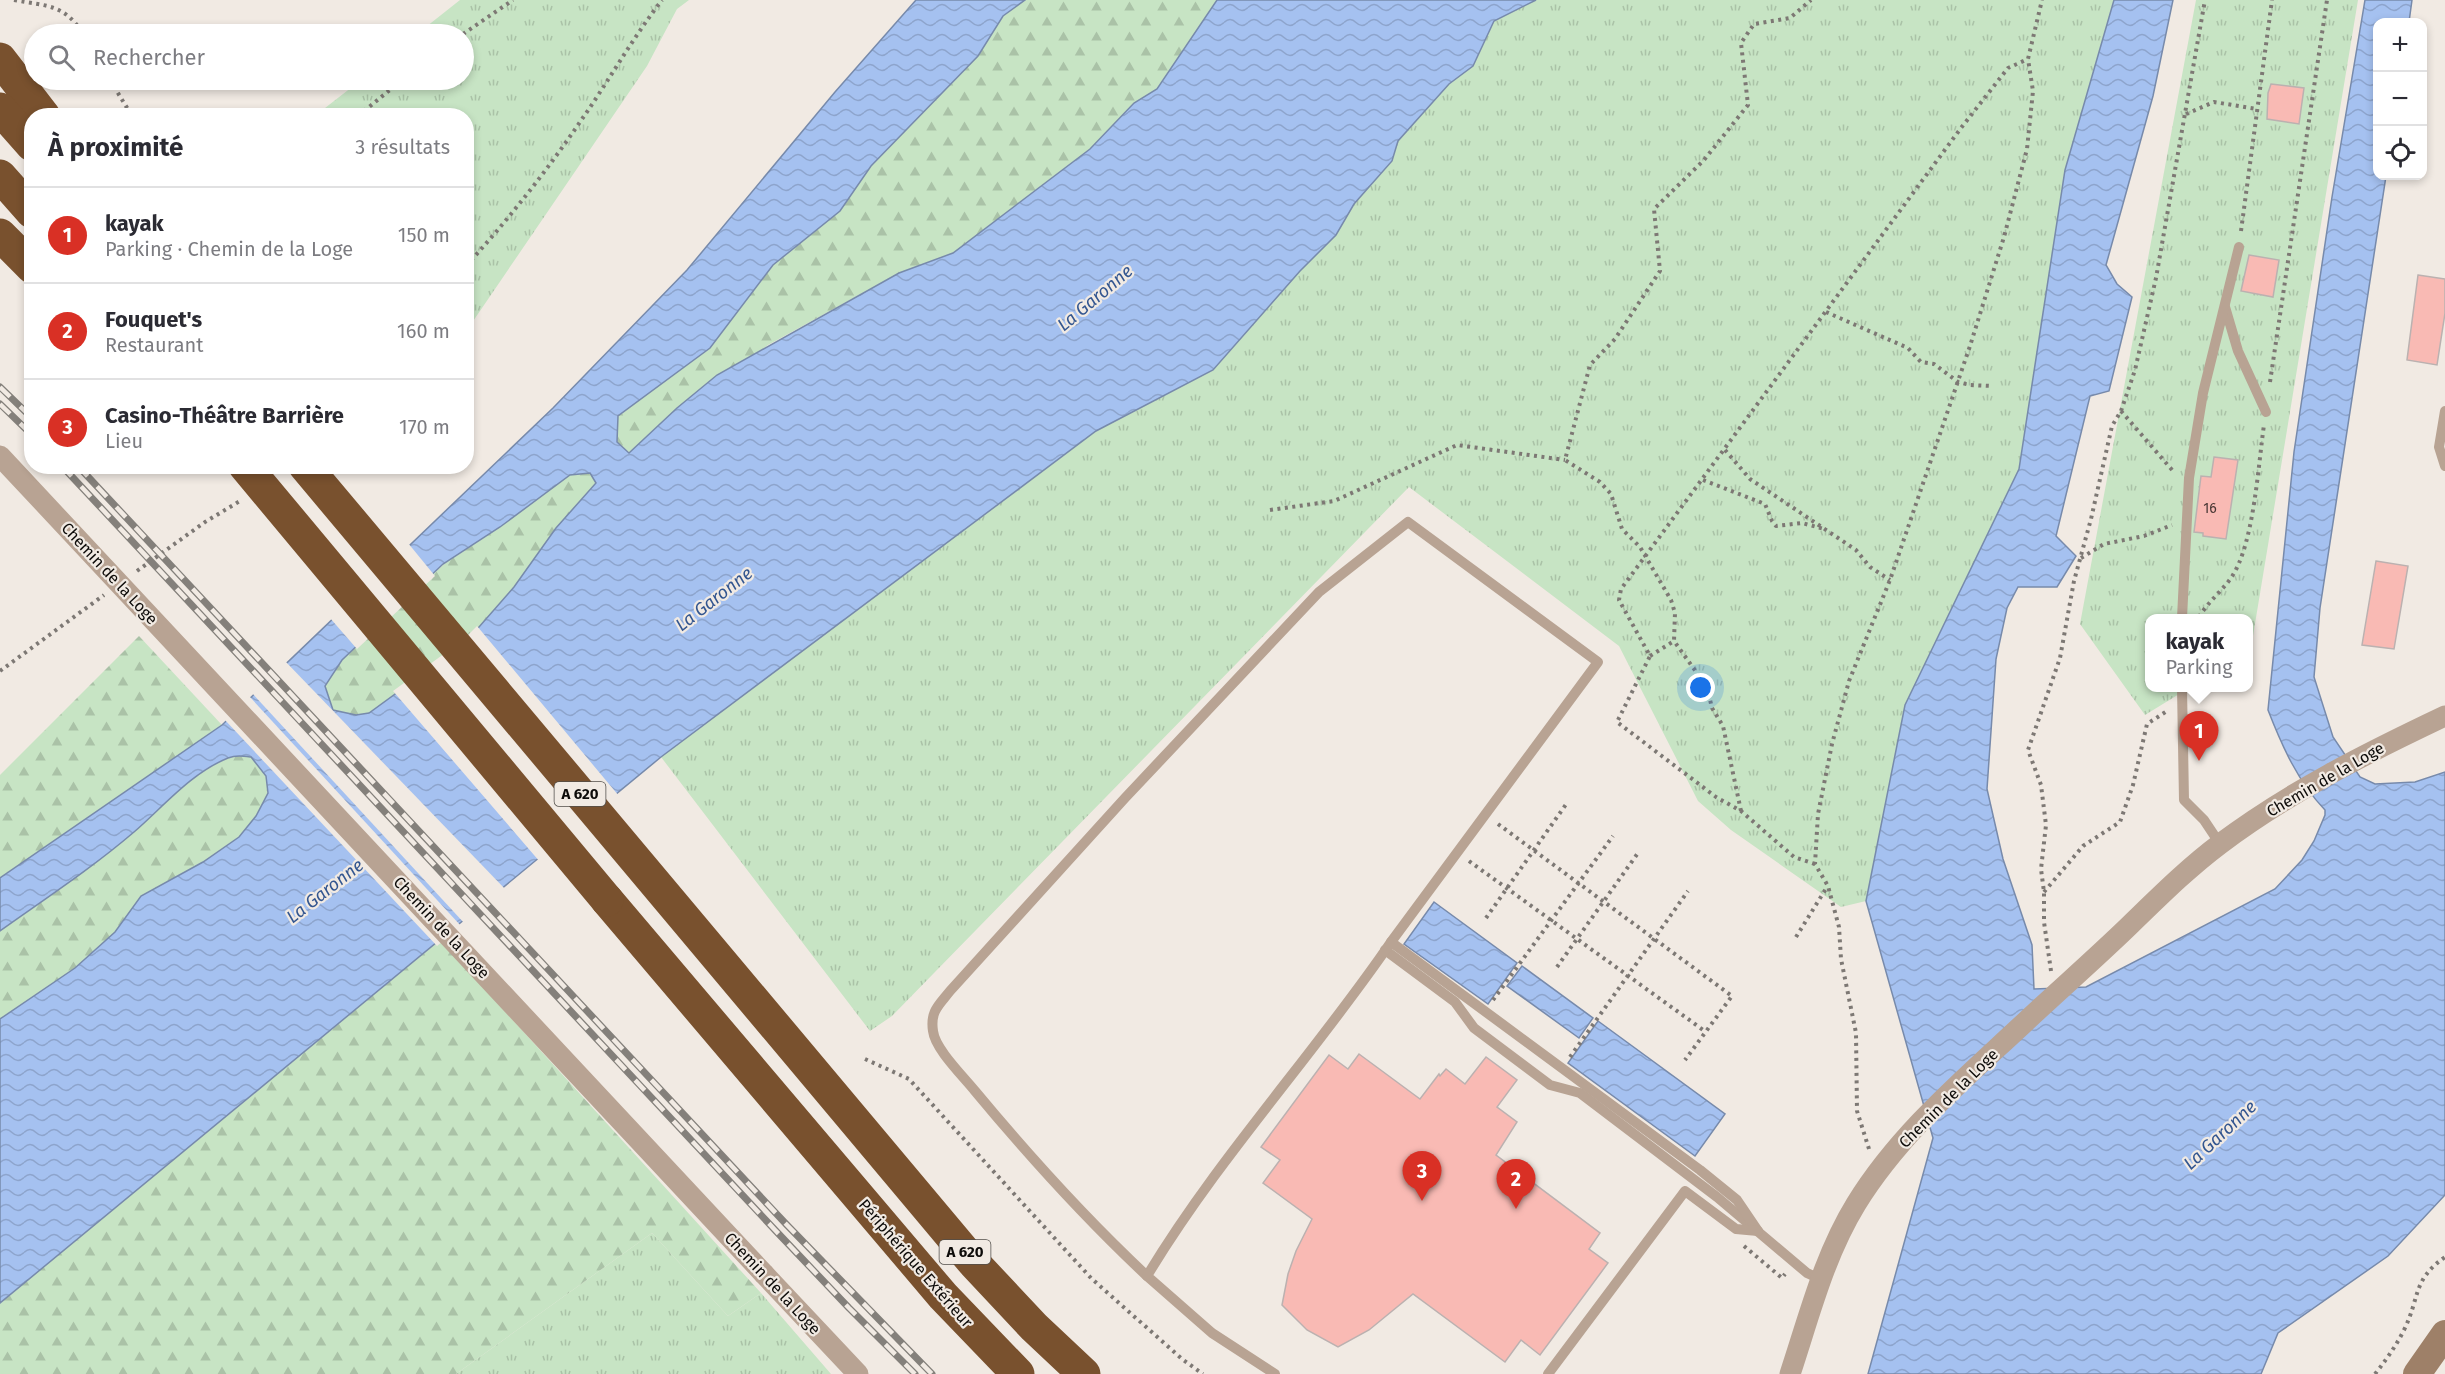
<!DOCTYPE html>
<html lang="fr">
<meta charset="utf-8">
<style>
:root{--surface:#fff;--page:#f2f2f3;--text:#2b2b33;--muted:#7c7c81;--line:#e1e1e2;--accent:#d93025}
body{margin:0;font-family:"Fira Sans",sans-serif;background:var(--page);color:var(--text)}
.controls{position:absolute;right:18px;top:18px;display:grid;overflow:hidden;border-radius:12px;box-shadow:0 3px 9px #0003}
.controls button{width:54px;height:54px;display:grid;place-items:center;padding:0;border:0;border-bottom:2px solid var(--line);background:var(--surface);color:var(--text);font:30px sans-serif}
.you{position:absolute;left:1701px;top:688px;width:21px;height:21px;margin:-15px;border:4px solid #fff;border-radius:50%;background:#1a73e8;box-shadow:0 0 0 9px #1a73e833}
.badge{display:grid;place-items:center;width:39px;height:39px;border-radius:50%;background:var(--accent);color:#fff;font-size:20px;font-weight:700}
.pin{position:absolute;translate:-50% -50px;filter:drop-shadow(0 2px 3px #0008)}
.pin::after{content:'';position:absolute;top:32px;width:21px;height:18px;background:inherit;clip-path:polygon(0 0,100% 0,50% 100%)}
.popup{position:absolute;left:2145px;top:614px;width:108px;height:78px;box-sizing:border-box;display:grid;place-content:center;border-radius:12px;background:var(--surface);filter:drop-shadow(0 2px 4px #0005);font-size:20px;white-space:nowrap;color:var(--muted)}
.popup b{font-size:22px;color:var(--text)}
.popup::after{content:'';position:absolute;left:50%;top:100%;margin-left:-12px;border:12px solid transparent;border-top-color:var(--surface)}
.list{margin:0;padding:0;list-style:none}
h2{display:flex;justify-content:space-between;align-items:center;height:78px;margin:0;padding:0 24px;font-size:26px}
h2 small{font-size:20px;font-weight:400;color:var(--muted)}
.list li{display:grid;grid-template-columns:39px 1fr auto;gap:18px;align-items:center;box-sizing:border-box;height:96px;padding:0 24px;border-top:2px solid var(--line)}
.list b{display:block;font-size:22px;white-space:nowrap}
.list p{margin:0;font-size:20px;white-space:nowrap;color:var(--muted)}
.list em{font-size:20px;font-style:normal;color:var(--muted)}
.icon{flex:none;width:33px;height:33px;fill:none;stroke:currentColor;stroke-width:2;stroke-linecap:round;stroke-linejoin:round}
.map{position:relative;flex:none;width:2445px;height:1374px;overflow:hidden}
.search{position:absolute;background:var(--surface);box-shadow:0 3px 9px #0003;left:24px;top:24px;width:450px;height:66px;display:flex;align-items:center;gap:15px;box-sizing:border-box;padding:0 21px;border-radius:33px;color:var(--muted);font-size:22px}
.panel{position:absolute;background:var(--surface);box-shadow:0 3px 9px #0003;left:24px;top:108px;width:450px;height:366px;border-radius:24px}
.map>svg:first-child{display:block}
</style>
<div class="map">
<svg width="2445" height="1374" viewBox="0 0 2445 1374">
<defs>
<pattern id="grass-tufts" width="24" height="20" patternUnits="userSpaceOnUse" patternTransform="scale(1.5)"><rect width="24" height="20" fill="#c7e4c4"/><path d="M3 7l-1-3M5 7V3M7 7l1-3M15 17l-1-3M17 17v-4M19 17l1-3" fill="none" stroke="#aac2a7"/></pattern>
<pattern id="forest-firs" width="22" height="20" patternUnits="userSpaceOnUse" patternTransform="scale(1.5)"><rect width="22" height="20" fill="#c7e4c4"/><path d="M5 1l3.5 6h-7zM16 11l3.5 6h-7z" fill="#aac2a7"/></pattern>
<pattern id="water-waves" width="16" height="10" patternUnits="userSpaceOnUse" patternTransform="scale(1.5)"><rect width="16" height="10" fill="#a5c1f0"/><path d="M0 5q4-4 8 0t8 0" fill="none" stroke="#8da4cc"/></pattern>
</defs>
<rect width="100%" height="100%" fill="#f1eae3"/>
<g fill="url(#grass-tufts)">
<polygon points="460,0 689,0 677,9 647,66 467,330 466,116 316,115 361,80 464,80 464,34 417,34"/>
<polygon points="1536,0 2114,0 2065,170 2019,469 1905,705 1866,901 1841,907 1731,830 1698,801 1619,646 1409,487 892,1016 870,1031 661,757 1096,430 1213,370 1300,271 1336,235 1354,204 1392,161 1398,141 1449,84 1473,66 1494,21"/>
<polygon points="2196,0 2358,0 2251,648 2249,650 2248,618 2150,618 2150,688 2189,688 2145,715 2080,624"/>
<polygon points="652,1233 728,1316 761,1293 831,1374 456,1374"/>
</g>
<g fill="url(#forest-firs)">
<polygon points="1025,0 1217,0 1157,90 1134,103 1090,149 953,253 899,273 768,345 630,453 617,442 618,416 710,348 773,265 840,211 871,166 978,56 1003,16"/>
<polygon points="590,473 596,483 556,528 514,587 465,643 369,713 356,715 333,710 324,686 342,660 444,564 500,527 570,475"/>
<polygon points="139,636 222,725 0,878 0,775"/>
<path d="M 238,755 L 251,757 L 266,776 L 268,793 L 256,816 L 239,837 L 203,862 L 141,896 L 115,932 L 75,968 L 0,1019 L 0,931 C 45,900 89,867 132,833 C 166,806 195,767 238,755 Z"/>
<polygon points="440,940 761,1293 728,1316 652,1233 456,1374 0,1374 0,1303"/>
</g>
<g fill="url(#water-waves)" stroke="#778aab" stroke-width="1.5" fill-rule="evenodd">
<path d="M 916,0 L 1025,0 L 1003,16 L 978,56 L 871,166 L 840,211 L 773,265 L 710,348 L 618,416 L 617,442 L 629,453 L 677,408 L 717,375 L 899,273 L 953,253 L 1090,149 L 1134,103 L 1157,89 L 1217,0 L 1536,0 L 1494,21 L 1473,66 L 1449,84 L 1398,141 L 1392,161 L 1354,204 L 1336,235 L 1300,271 L 1213,370 L 1096,431 L 661,757 L 0,1303 L 0,1019 L 75,968 L 115,932 L 141,896 L 203,862 L 239,837 L 256,816 L 268,793 L 266,776 L 251,757 C 243,756 236,755 228,758 C 191,773 164,806 134,832 C 92,868 45,899 0,931 L 0,878 L 222,725 L 553,408 L 687,270 L 835,92 ZM 590,473 L 596,483 L 556,528 L 514,587 L 465,643 L 369,713 L 356,715 L 333,710 L 325,686 L 342,660 L 443,564 L 500,527 L 570,475 Z"/>
<path d="M 2114,0 L 2173,0 L 2153,96 L 2106,265 L 2117,284 L 2132,297 L 2109,391 L 2090,396 L 2056,536 L 2076,556 L 2057,587 L 2018,587 L 2007,608 L 1996,659 L 1987,789 L 2003,859 L 2032,945 L 2034,989 L 2086,987 L 2275,889 L 2302,860 L 2314,841 L 2325,815 L 2325,810 C 2298,782 2282,746 2268,710 L 2294,452 L 2332,197 L 2365,0 L 2412,0 L 2409,22 L 2378,22 L 2378,176 L 2386,176 L 2320,608 L 2314,677 L 2333,737 L 2360,777 L 2375,784 L 2415,782 L 2445,772 L 2445,1195 L 2388,1256 L 2278,1333 L 2261,1374 L 1868,1374 L 1933,1138 L 1866,901 L 1905,705 L 2019,469 L 2065,170 Z"/>
<polygon points="1434,902 1517,963 1488,1004 1404,944"/>
<polygon points="1522,966 1593,1018 1579,1038 1507,986"/>
<polygon points="1598,1021 1725,1114 1695,1156 1568,1063"/>
</g>
<g fill="#f1eae3">
<polygon points="408,543 435,576 357,649 330,618"/>
<polygon points="477,626 619,796 540,862 393,691 463,640"/>
<polygon points="285,661 506,890 465,924 252,693"/>
<polygon points="249,696 461,926 437,946 224,719"/>
</g>
<g fill="#f9bab4" stroke="#bbb1b0" stroke-width="1.5">
<polygon points="2271,84 2304,88 2299,124 2267,119 2268,93"/>
<polygon points="2249,255 2279,260 2273,297 2241,291"/>
<polygon points="2418,275 2445,279 2445,313 2437,365 2407,360"/>
<polygon points="2214,457 2238,460 2226,539 2203,536 2203,533 2194,532 2201,476 2211,477"/>
<polygon points="2376,561 2408,566 2394,649 2362,645"/>
<polygon points="1359,1054 1420,1099 1439,1074 1440,1076 1446,1069 1465,1084 1486,1057 1517,1080 1497,1107 1517,1122 1496,1155 1600,1233 1589,1249 1608,1263 1540,1355 1521,1340 1505,1362 1413,1294 1369,1330 1338,1347 1307,1330 1282,1305 1288,1274 1296,1251 1312,1219 1263,1183 1280,1160 1261,1147 1329,1055 1348,1069"/>
</g>
<g fill="none" stroke-linecap="round" stroke-linejoin="round">
<g stroke="#7d7874" stroke-width="4" stroke-dasharray="3 4.5" stroke-linecap="butt">
<path d="M 14,0 C 46,6 65,4 83,34"/>
<polyline points="463,34 513,0"/>
<polyline points="110,80 132,116"/>
<polyline points="2186,114 2214,102 2257,109"/>
<polyline points="358,116 402,80"/>
<polyline points="2241,231 2272,0"/>
<path d="M 466,266 C 507,221 546,172 580,122 C 608,82 632,39 662,0"/>
<polyline points="1826,312 1908,348 1921,362 1934,364 1958,382 1970,385 1992,386"/>
<polyline points="2270,382 2327,0"/>
<polyline points="2121,411 2173,471"/>
<polyline points="1725,450 1750,479 1856,550 1870,567 1890,580"/>
<polyline points="1703,480 1765,504 1772,521 1776,526 1802,523 1824,529"/>
<polyline points="1270,510 1334,501 1457,445 1565,460"/>
<polyline points="2081,558 2104,544 2144,536 2172,525"/>
<polyline points="137,571 205,522 240,501"/>
<path d="M 2199,617 C 2208,602 2221,592 2231,578 C 2254,545 2258,466 2264,425"/>
<polyline points="1650,656 1674,641"/>
<polyline points="0,671 104,595"/>
<polyline points="1741,811 1723,726 1712,708 1707,687 1674,641 1675,613 1671,600 1640,547 1622,529 1611,494 1600,482 1565,460 1590,365 1615,339 1660,271 1654,209 1704,160 1748,105 1741,43 1754,24 1790,18 1811,0"/>
<polyline points="1498,824 1732,996 1685,1060"/>
<polyline points="1469,861 1706,1032"/>
<polyline points="1815,864 1794,857 1741,811 1716,797 1617,722 1650,656 1619,600 1621,589 1961,128 2008,68 2028,59"/>
<polyline points="2044,892 2083,846 2120,822 2133,785 2147,724 2167,711"/>
<polyline points="1486,918 1567,803"/>
<polyline points="1796,937 1827,887"/>
<polyline points="1557,967 1638,853"/>
<polyline points="2051,971 2044,922 2044,892 2041,869 2046,825 2041,785 2028,750 2060,658 2074,581 2091,519 2112,426 2121,411 2135,370 2156,278 2205,0"/>
<polyline points="1493,1000 1613,836"/>
<polyline points="1570,1057 1688,891"/>
<polyline points="865,1059 909,1079 1091,1278 1182,1359 1203,1374"/>
<polyline points="1869,1149 1857,1111 1856,1033 1841,959 1839,927 1828,886 1815,864 1818,814 1832,744 1849,681 1890,580 1970,346 2004,237 2027,149 2033,91 2028,59 2042,0"/>
<polyline points="1744,1246 1782,1278 1785,1274"/>
<path d="M 2375,1374 C 2386,1360 2396,1346 2404,1330 C 2420,1298 2412,1280 2445,1257"/>
</g>
<g stroke="#b8a393" stroke-width="10">
<polyline points="2225,307 2238,351 2266,412"/>
<polyline points="2445,411 2439,447 2445,466"/>
<polyline points="2182,618 2189,478 2203,393 2239,247"/>
<polyline points="2182,688 2184,800 2204,820 2220,844"/>
<polyline points="1385,950 1455,1002 1474,1028 1550,1085 1580,1093 1717,1197 1807,1273 1820,1279"/>
<path d="M 1147,1276 C 1085,1218 1029,1156 975,1091 C 963,1076 935,1049 933,1031 C 930,1011 939,1005 950,991 L 1125,798 L 1319,592 L 1408,522 L 1598,662 L 1391,942"/>
<path d="M 1275,1374 L 1212,1333 L 1147,1276 C 1218,1158 1313,1056 1391,942 L 1700,1170 L 1737,1200 L 1758,1231"/>
<polyline points="1548,1374 1685,1191 1736,1229 1758,1231"/>
</g>
<g stroke="#b8a393" stroke-width="21">
<polyline points="764,1274 858,1374"/>
<path d="M 1790,1374 C 1809,1317 1824,1256 1856,1204 C 1899,1134 1962,1081 2022,1025 C 2058,991 2095,959 2131,924 C 2160,896 2188,868 2220,844 C 2289,792 2367,753 2445,716"/>
</g>
<polyline stroke="#9e8068" stroke-width="28" points="2417,1374 2445,1334"/>
<g stroke="#79512e" stroke-width="33">
<polyline points="0,59 44,116"/>
<polyline points="0,109 32,145"/>
<polyline points="0,176 32,212"/>
<polyline points="0,235 32,267"/>
<polyline points="305,466 974,1263 1034,1327 1084,1374"/>
<polyline points="607,900 943,1296 1018,1374"/>
</g>
<g stroke="#84807b" stroke-width="7">
<g id="rail">
<polyline points="0,387 32,418"/>
<polyline points="0,404 32,435"/>
<polyline points="62,466 775,1230 849,1308 915,1374"/>
<polyline points="78,466 786,1224 932,1374"/>
</g>
</g>
<use href="#rail" stroke="#f1eae3" stroke-width="4.5" stroke-dasharray="14" stroke-linecap="butt"/>
<polyline stroke="#b8a393" stroke-width="21" points="0,456 764,1274"/>
<polyline stroke="#79512e" stroke-width="33" points="245,466 607,900"/>
</g>
<g text-anchor="middle" stroke-width="4.5" stroke-linejoin="round" paint-order="stroke">
<g font-size="14" fill="#483734">
<text x="2210" y="513">16</text>
</g>
<g fill="#f1eae3" stroke="#514e4a" stroke-width="1.5">
<rect x="554.5" y="782" width="51" height="24" rx="4.5"/>
<rect x="939.5" y="1240" width="51" height="24" rx="4.5"/>
</g>
<g font-size="15" font-weight="bold" fill="#0d0b09">
<text x="580" y="799">A 620</text>
<text x="965" y="1257">A 620</text>
</g>
<g font-size="16" fill="#0d0b09" stroke="#f1eae3">
<text transform="translate(110 573) rotate(47)" y="6">Chemin de la Loge</text>
<text transform="translate(2325 779) rotate(-30)" y="6">Chemin de la Loge</text>
<text transform="translate(442 927) rotate(47)" y="6">Chemin de la Loge</text>
<text transform="translate(1948 1098) rotate(-45)" y="6">Chemin de la Loge</text>
<text transform="translate(916 1263) rotate(49)" y="6">Périphérique Extérieur</text>
<text transform="translate(773 1283) rotate(47)" y="6">Chemin de la Loge</text>
</g>
<g font-size="18" font-style="italic" fill="#335690" stroke="#f1eae3">
<text transform="translate(1095 298) rotate(-40)" y="6">La Garonne</text>
<text transform="translate(714 599) rotate(-38)" y="6">La Garonne</text>
<text transform="translate(325 891) rotate(-38)" y="6">La Garonne</text>
<text transform="translate(2220 1135) rotate(-43)" y="6">La Garonne</text>
</g>
</g>
</svg>
<div class="controls">
<button>+</button>
<button>−</button>
<button><svg class="icon" aria-label="locate" viewBox="0 0 24 24"><circle cx="12" cy="12" r="6"/><path d="M12 2v4M12 18v4M2 12h4M18 12h4"/></svg></button>
</div>
<div class="you"></div>
<div class="pin badge" style="left:2199px;top:761px">1</div>
<div class="popup"><b>kayak</b>Parking</div>
<div class="pin badge" style="left:1516px;top:1209px">2</div>
<div class="pin badge" style="left:1422px;top:1201px">3</div>
<div class="search"><svg class="icon" aria-label="search" viewBox="0 0 24 24"><circle cx="10" cy="10" r="6"/><path d="M15 15l6 6"/></svg>Rechercher</div>
<section class="panel">
<h2>À proximité<small>3 résultats</small></h2>
<ul class="list">
<li><span class="badge">1</span><div><b>kayak</b><p>Parking · Chemin de la Loge</p></div><em>150 m</em></li>
<li><span class="badge">2</span><div><b>Fouquet's</b><p>Restaurant</p></div><em>160 m</em></li>
<li><span class="badge">3</span><div><b>Casino-Théâtre Barrière</b><p>Lieu</p></div><em>170 m</em></li>
</ul>
</section>
</div>
